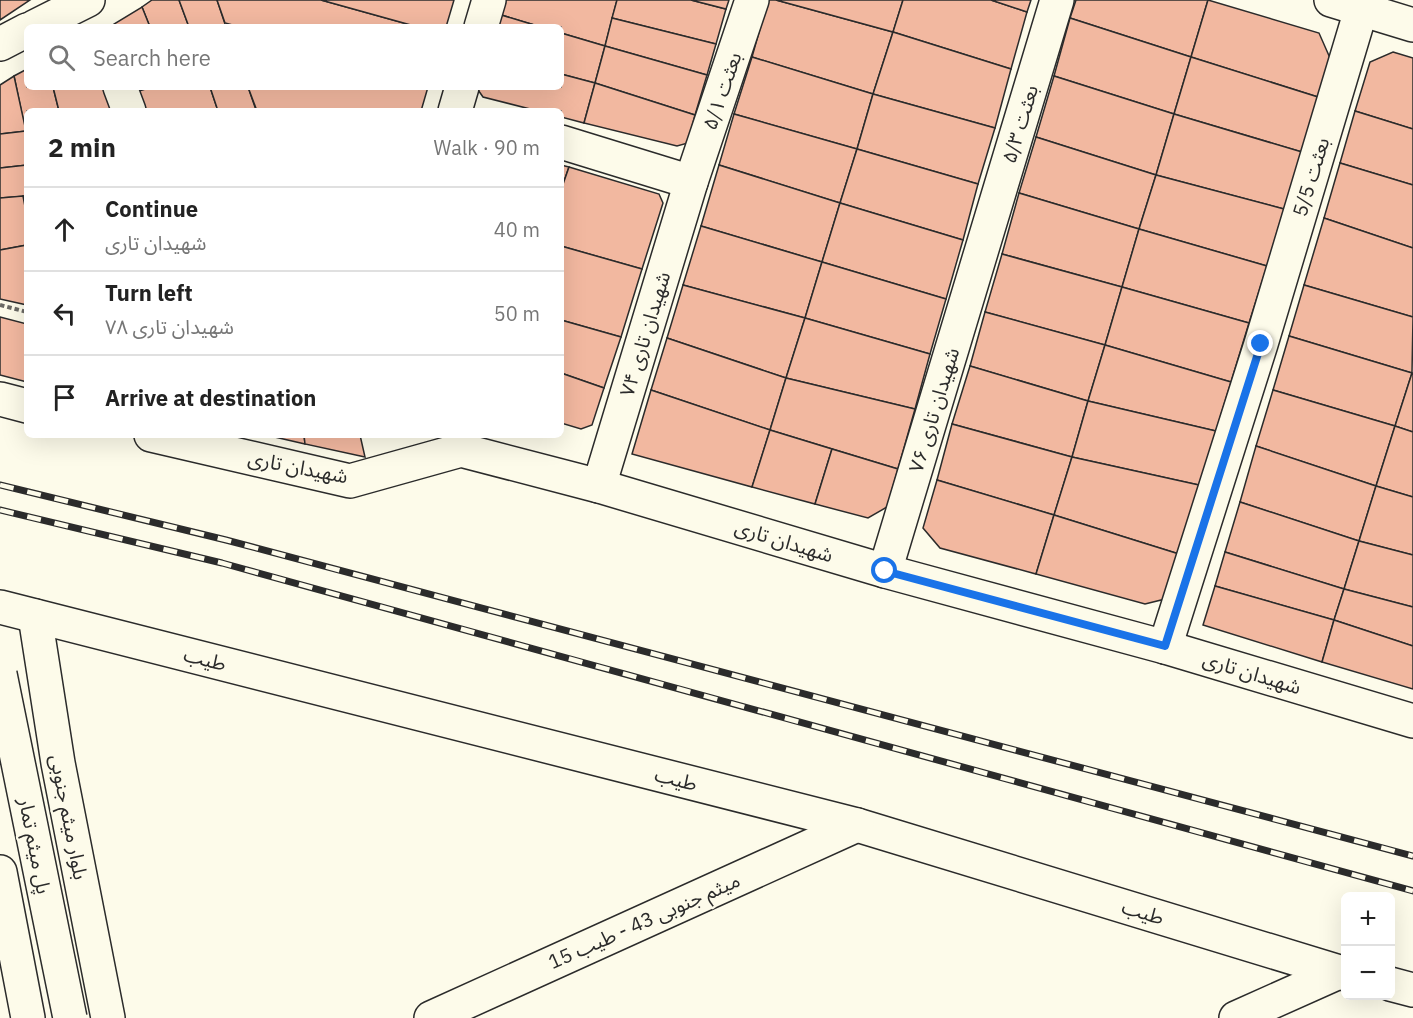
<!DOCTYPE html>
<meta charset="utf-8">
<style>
:root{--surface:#fff;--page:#f6f6f6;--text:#222;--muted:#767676;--line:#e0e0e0}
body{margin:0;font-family:"IBM Plex Sans","Noto Sans Arabic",sans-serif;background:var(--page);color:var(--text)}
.controls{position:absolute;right:18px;bottom:18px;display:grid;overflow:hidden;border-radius:9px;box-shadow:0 6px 24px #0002}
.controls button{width:54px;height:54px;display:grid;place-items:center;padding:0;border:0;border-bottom:2px solid var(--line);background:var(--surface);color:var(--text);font:30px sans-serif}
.stop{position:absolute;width:18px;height:18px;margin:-14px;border:4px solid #1a73e8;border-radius:50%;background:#fff}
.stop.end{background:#1a73e8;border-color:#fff;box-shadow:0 2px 6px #0008}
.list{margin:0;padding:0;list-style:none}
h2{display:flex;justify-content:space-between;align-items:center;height:78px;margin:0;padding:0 24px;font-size:26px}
h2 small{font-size:20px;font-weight:400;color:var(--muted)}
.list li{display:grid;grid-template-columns:39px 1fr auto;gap:18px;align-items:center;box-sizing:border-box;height:84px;padding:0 24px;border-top:2px solid var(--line)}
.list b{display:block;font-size:22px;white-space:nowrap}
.list p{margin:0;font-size:20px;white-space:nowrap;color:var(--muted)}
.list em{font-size:20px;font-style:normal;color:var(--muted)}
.icon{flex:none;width:33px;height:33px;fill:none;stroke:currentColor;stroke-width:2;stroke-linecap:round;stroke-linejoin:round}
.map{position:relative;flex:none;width:1413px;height:1018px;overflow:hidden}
.search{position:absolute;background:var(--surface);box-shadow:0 6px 24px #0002;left:24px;top:24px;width:540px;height:66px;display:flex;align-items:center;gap:15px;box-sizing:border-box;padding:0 21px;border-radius:9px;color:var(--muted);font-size:22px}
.panel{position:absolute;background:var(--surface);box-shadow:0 6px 24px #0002;left:24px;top:108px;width:540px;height:330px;border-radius:9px}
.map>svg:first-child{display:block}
</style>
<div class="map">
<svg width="1413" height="1018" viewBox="0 0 1413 1018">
<rect width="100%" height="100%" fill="#fdfbea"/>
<g fill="#f2b8a0" stroke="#2b2b2b" stroke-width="1.5">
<polygon points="0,0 30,0 0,20"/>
<polygon points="152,0 179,0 189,27 150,27 142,7"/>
<polygon points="179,0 217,0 226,27 189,27"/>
<polygon points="217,0 321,0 418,27 240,27 225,23"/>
<polygon points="321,0 454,0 446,27 418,27"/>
<polygon points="503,0 617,0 605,46 561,33 561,27 541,27 498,14"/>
<polygon points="617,0 691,0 726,9 716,44 612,18"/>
<polygon points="691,0 729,0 726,9"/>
<polygon points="768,0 776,0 893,32 873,94 752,57"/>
<polygon points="776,0 903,0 893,32"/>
<polygon points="903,0 991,0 1027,12 1011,69 893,32"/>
<polygon points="991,0 1031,0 1027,12"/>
<polygon points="1076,0 1208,0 1191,57 1070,18"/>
<polygon points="1208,0 1319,33 1330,58 1318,97 1191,57"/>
<polygon points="142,7 150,27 115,27 114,24"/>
<polygon points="498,14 541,27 495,27"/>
<polygon points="612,18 716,44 707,75 605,46"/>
<polygon points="1070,18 1191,57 1174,114 1054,76"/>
<polygon points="893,32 1011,69 995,128 873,94"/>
<polygon points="561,33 605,46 595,83 561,74"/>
<polygon points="605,46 707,75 695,115 595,83"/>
<polygon points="1393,52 1413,58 1413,129 1355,111 1370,62"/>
<polygon points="752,57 873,94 857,149 734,114"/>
<polygon points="1191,57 1318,97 1302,152 1174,114"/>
<polygon points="27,69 27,87 53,87 59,111 27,111 27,138 14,76"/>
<polygon points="561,74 595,83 584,123 561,117 561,111 538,111 483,97 476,87 561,87"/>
<polygon points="14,76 26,131 0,134 0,85"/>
<polygon points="1054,76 1174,114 1156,175 1036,137"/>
<polygon points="595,83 695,115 688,143 677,146 584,123"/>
<polygon points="53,87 110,87 118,111 59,111"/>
<polygon points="152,87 210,87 218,111 146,111 139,91"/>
<polygon points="210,87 248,87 256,110 218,111"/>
<polygon points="248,87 428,87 421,111 257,111"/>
<polygon points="873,94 995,128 978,184 857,149"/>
<polygon points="1355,111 1413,129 1413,185 1340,163"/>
<polygon points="734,114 857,149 840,203 719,165"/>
<polygon points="1174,114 1302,152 1284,209 1156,175"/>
<polygon points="26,131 27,165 0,168 0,134"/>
<polygon points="1036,137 1156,175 1139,229 1019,193"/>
<polygon points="857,149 978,184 963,240 840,203"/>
<polygon points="1340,163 1413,185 1413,248 1324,218"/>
<polygon points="27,165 27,196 0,198 0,168"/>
<polygon points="561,165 569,167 561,190"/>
<polygon points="719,165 840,203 822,262 701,226"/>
<polygon points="569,167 659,194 663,203 642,269 561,246 561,190"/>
<polygon points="1156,175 1284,209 1267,266 1139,229"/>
<polygon points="1019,193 1139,229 1122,287 1002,254"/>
<polygon points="23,196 27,196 27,217"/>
<polygon points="23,196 27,217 27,245 0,250 0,198"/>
<polygon points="840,203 963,240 946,299 822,262"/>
<polygon points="1324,218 1413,248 1413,317 1304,285"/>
<polygon points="701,226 822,262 805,318 683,285"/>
<polygon points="1139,229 1267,266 1249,323 1122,287"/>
<polygon points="27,245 27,305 0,299 0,250"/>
<polygon points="561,246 642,269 621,337 561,320"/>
<polygon points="1002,254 1122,287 1105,345 985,312"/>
<polygon points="822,262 946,299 930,354 805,318"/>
<polygon points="683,285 805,318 786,378 667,338"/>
<polygon points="1304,285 1413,317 1412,373 1289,336"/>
<polygon points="1122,287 1249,323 1231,382 1105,345"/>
<polygon points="985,312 1105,345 1088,401 970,366"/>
<polygon points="0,317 27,324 27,382 0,375"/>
<polygon points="805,318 930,354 915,409 786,378"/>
<polygon points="561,320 621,337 604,388 561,373"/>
<polygon points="1289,336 1412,373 1395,426 1273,390"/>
<polygon points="667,338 786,378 770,430 651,390"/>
<polygon points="1105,345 1231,382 1216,431 1088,401"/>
<polygon points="970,366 1088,401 1072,457 952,424"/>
<polygon points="561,373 604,388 592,425 581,429 561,423"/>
<polygon points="1412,373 1413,374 1413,432 1395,426"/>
<polygon points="786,378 915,409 898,469 770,430"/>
<polygon points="651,390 770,430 752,487 632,454"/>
<polygon points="1273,390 1395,426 1376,486 1256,446"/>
<polygon points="1088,401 1216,431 1199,485 1072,457"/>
<polygon points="952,424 1072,457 1054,515 937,480"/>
<polygon points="1395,426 1413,432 1413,497 1376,486"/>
<polygon points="770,430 832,449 815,504 752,487"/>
<polygon points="266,435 304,435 305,444"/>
<polygon points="304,435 360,435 365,457 305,444"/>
<polygon points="1256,446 1376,486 1359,541 1240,502"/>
<polygon points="832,449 898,469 887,507 868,518 815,504"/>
<polygon points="1072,457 1199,485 1179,554 1054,515"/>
<polygon points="937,480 1054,515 1036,574 940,548 923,528"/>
<polygon points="1376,486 1413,497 1413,555 1359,541"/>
<polygon points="1240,502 1359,541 1344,589 1225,552"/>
<polygon points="1054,515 1179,554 1165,599 1145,604 1036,574"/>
<polygon points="1359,541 1413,555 1413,607 1344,589"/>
<polygon points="1225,552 1344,589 1334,620 1215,586"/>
<polygon points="1215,586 1334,620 1322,662 1203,625"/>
<polygon points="1344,589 1413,607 1413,646 1334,620"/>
<polygon points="1334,620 1413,646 1413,689 1322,662"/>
</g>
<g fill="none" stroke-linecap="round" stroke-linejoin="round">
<g stroke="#2b2b2b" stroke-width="36">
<g id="minor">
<polyline points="1331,0 1413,25"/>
<polyline points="34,27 88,0"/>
<polyline points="481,27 489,0"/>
<polyline points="0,44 27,30"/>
<polyline points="120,87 129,111"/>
<polyline points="455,111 462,87"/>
<polyline points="561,142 691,182"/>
<polyline points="0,399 27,406"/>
<polyline points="151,435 350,481 461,450 599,486 885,571 1165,647 1413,721"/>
<polyline points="599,486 691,182 752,0"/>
<polyline points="885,571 1057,0"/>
<polyline points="0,607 857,825 1346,974"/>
<polyline points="1165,647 1261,344 1361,10"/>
<polyline points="1390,984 1413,990"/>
<polyline points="431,1018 857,825"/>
<polyline points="1236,1018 1339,972"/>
</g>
</g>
<g stroke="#2b2b2b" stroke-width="36">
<g id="major">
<polyline points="35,616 58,763 108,1018"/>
<polyline points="0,872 28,1018"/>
</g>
</g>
<polyline stroke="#6a6964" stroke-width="4" stroke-dasharray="4.5 3" stroke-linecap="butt" points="0,305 27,312"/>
<use href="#minor" stroke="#fdfbea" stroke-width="33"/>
<use href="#major" stroke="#fdfbea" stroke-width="33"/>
<g stroke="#2b2b2b" stroke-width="7">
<g id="rail">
<polyline points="0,485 226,540 1413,856"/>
<polyline points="0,510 222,563 1413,891"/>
</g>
</g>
<use href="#rail" stroke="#fdfbea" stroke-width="4.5" stroke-dasharray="14" stroke-linecap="butt"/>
<g stroke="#2b2b2b" stroke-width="36" stroke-linecap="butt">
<polyline id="major-bridge" points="0,674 70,1018"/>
</g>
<use href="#major-bridge" stroke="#fdfbea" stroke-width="33"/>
</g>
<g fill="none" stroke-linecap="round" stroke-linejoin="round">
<polyline stroke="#1a73e8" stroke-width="8" points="885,571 1165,646 1261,344"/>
</g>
<g text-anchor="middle" stroke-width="4.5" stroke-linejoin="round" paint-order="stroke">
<g font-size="20" fill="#2b2b2b" stroke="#fdfbea">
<text transform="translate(722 91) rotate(-71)" y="7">بعثت ۵/۱</text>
<text transform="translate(1020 124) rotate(-73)" y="7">بعثت ۵/۳</text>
<text transform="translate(1311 177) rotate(-73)" y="7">بعثت 5/5</text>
<text transform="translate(645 334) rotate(-73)" y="7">شهیدان تاری ۷۴</text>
<text transform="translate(934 410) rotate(-73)" y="7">شهیدان تاری ۷۶</text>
<text transform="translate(298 467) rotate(11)" y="7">شهیدان تاری</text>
<text transform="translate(784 541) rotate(17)" y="7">شهیدان تاری</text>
<text transform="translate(205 659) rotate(14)" y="7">طیب</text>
<text transform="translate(1252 673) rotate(17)" y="7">شهیدان تاری</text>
<text transform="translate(676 779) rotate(14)" y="7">طیب</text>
<text transform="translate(69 817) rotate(79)" y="7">بلوار میثم جنوبی</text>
<text transform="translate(35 846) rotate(79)" y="7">پل میثم تمار</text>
<text transform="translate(1143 912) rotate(17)" y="7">طیب</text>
<text transform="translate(644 921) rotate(-24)" y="7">میثم جنوبی 43 - طیب 15</text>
</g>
</g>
</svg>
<div class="controls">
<button>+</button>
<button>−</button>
</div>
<div class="stop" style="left:885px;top:571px"></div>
<div class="stop end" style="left:1261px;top:344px"></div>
<div class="search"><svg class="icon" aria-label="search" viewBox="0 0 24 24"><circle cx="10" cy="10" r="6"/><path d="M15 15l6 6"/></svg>Search here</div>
<section class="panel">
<h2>2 min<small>Walk · 90 m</small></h2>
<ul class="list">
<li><svg class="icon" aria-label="ahead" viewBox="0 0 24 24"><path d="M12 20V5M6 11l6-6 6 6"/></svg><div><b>Continue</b><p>شهیدان تاری</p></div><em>40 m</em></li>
<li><svg class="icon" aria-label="left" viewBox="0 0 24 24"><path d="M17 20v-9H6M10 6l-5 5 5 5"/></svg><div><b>Turn left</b><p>شهیدان تاری ۷۸</p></div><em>50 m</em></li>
<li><svg class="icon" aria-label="arrive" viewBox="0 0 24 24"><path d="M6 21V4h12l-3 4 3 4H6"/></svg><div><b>Arrive at destination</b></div></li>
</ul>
</section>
</div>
